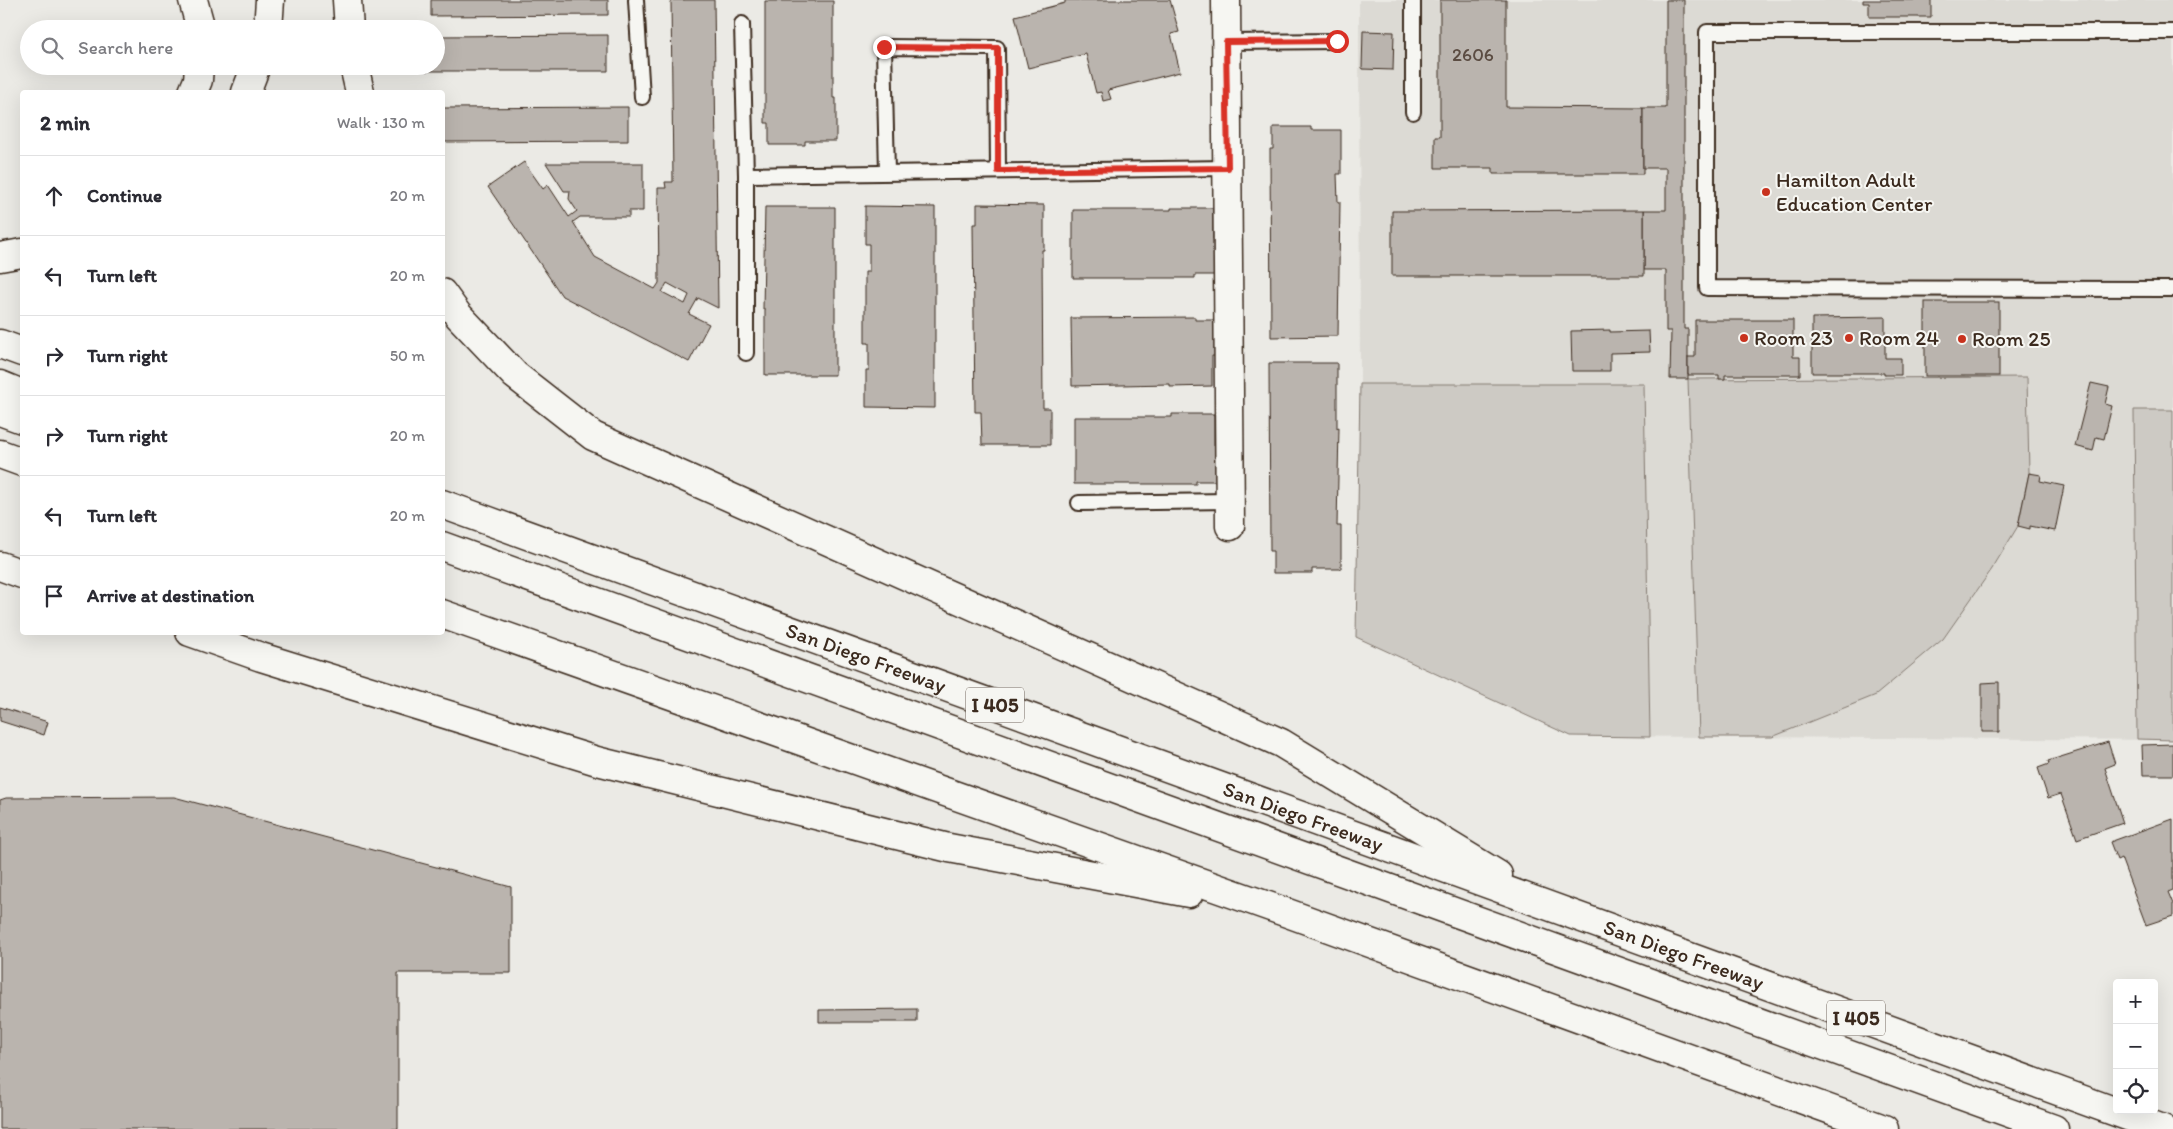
<!DOCTYPE html>
<meta charset="utf-8">
<style>
:root{--surface:#fff;--page:#f2f2f3;--text:#2b2b33;--muted:#7c7c81;--line:#e1e1e2}
body{margin:0;font-family:Itim,sans-serif;background:var(--page);color:var(--text)}
.controls{position:absolute;right:15px;bottom:15px;display:grid;overflow:hidden;border-radius:5px;box-shadow:0 5px 20px #0002}
.controls button{width:45px;height:45px;display:grid;place-items:center;padding:0;border:0;border-bottom:1px solid var(--line);background:var(--surface);color:var(--text);font:25px sans-serif}
.stop{position:absolute;width:15px;height:15px;margin:-11px;border:4px solid #d93025;border-radius:50%;background:#fff}
.stop.end{background:#d93025;border-color:#fff;box-shadow:0 1px 5px #0008}
.list{margin:0;padding:0;list-style:none}
h2{display:flex;justify-content:space-between;align-items:center;height:65px;margin:0;padding:0 20px;font-size:21px}
h2 small{font-size:16px;font-weight:400;color:var(--muted)}
.list li{display:grid;grid-template-columns:32px 1fr auto;gap:15px;align-items:center;box-sizing:border-box;height:80px;padding:0 20px;border-top:1px solid var(--line)}
.list b{display:block;font-size:19px;white-space:nowrap}
.list em{font-size:16px;font-style:normal;color:var(--muted)}
.icon{flex:none;width:28px;height:28px;fill:none;stroke:currentColor;stroke-width:2;stroke-linecap:round;stroke-linejoin:round}
.map{position:relative;flex:none;width:2173px;height:1129px;overflow:hidden}
.search{position:absolute;background:var(--surface);box-shadow:0 5px 20px #0002;left:20px;top:20px;width:425px;height:55px;display:flex;align-items:center;gap:12px;box-sizing:border-box;padding:0 18px;border-radius:28px;color:var(--muted);font-size:19px}
.panel{position:absolute;background:var(--surface);box-shadow:0 5px 20px #0002;left:20px;top:90px;width:425px;height:545px;border-radius:5px}
.map>svg:first-child{display:block}
</style>
<div class="map">
<svg width="2173" height="1129" viewBox="0 0 2173 1129">
<rect width="100%" height="100%" fill="#ebeae5"/>
<filter id="ink" filterUnits="userSpaceOnUse"><feTurbulence type="fractalNoise" baseFrequency=".02" numOctaves="2"/><feDisplacementMap in="SourceGraphic" scale="10" xChannelSelector="R" yChannelSelector="G"/><feConvolveMatrix kernelMatrix="1 2 1 2 8 2 1 2 1" color-interpolation-filters="sRGB"/></filter>
<g filter="url(#ink)">
<polygon fill="#dcdad4" points="1359,0 2173,0 2173,740 1571,736 1356,637 1360,384"/>
<g fill="#cdcac4" stroke="#847a71">
<polygon points="2027,377 2029,473 2018,526 1992,569 1943,639 1876,695 1772,737 1699,737 1688,379"/>
<polygon points="1360,384 1644,384 1650,737 1571,736 1356,637"/>
<polygon points="2134,410 2173,410 2173,740 2137,739"/>
</g>
<g fill="#bab4ae" stroke="#3b2a1e" fill-rule="evenodd">
<polygon points="431,0 608,0 608,15 431,16"/>
<path d="M 671,0 L 714,0 L 718,308 L 698,298 L 689,314 L 709,324 L 689,362 L 562,296 L 488,187 L 524,162 L 543,189 L 548,185 L 569,217 L 577,211 L 569,199 L 570,191 L 564,191 L 546,163 L 643,163 L 643,211 L 629,211 L 629,217 L 580,217 L 573,222 L 595,257 L 655,289 L 659,283 L 658,188 L 666,188 L 665,182 L 673,182 ZM 667,283 L 689,295 L 685,304 L 662,292 Z"/>
<polygon points="1065,0 1170,0 1179,32 1171,34 1180,72 1108,90 1111,99 1103,101 1101,92 1096,93 1086,54 1028,68 1015,16 1065,3"/>
<polygon points="1440,0 1506,0 1506,107 1643,108 1643,174 1493,174 1493,168 1435,168 1435,137 1440,137"/>
<polygon points="1666,0 1684,0 1684,329 1688,329 1688,379 1670,379 1671,331 1666,331 1666,270 1644,270 1644,210 1666,210 1666,168 1643,168 1643,108 1666,108"/>
<polygon points="1863,0 1931,0 1931,17 1869,17 1869,3 1863,3"/>
<polygon points="765,1 833,1 833,98 836,98 836,141 805,141 805,145 769,145 769,123 765,123"/>
<polygon points="1363,31 1394,32 1393,70 1362,69"/>
<polygon points="608,35 608,71 426,71 426,66 436,66 436,36"/>
<polygon points="628,107 628,141 442,142 442,108"/>
<polygon points="1273,127 1311,127 1311,130 1341,130 1341,174 1337,174 1338,202 1340,202 1338,336 1271,337 1270,149 1273,149"/>
<polygon points="977,204 1044,205 1044,250 1042,250 1043,408 1050,408 1050,445 982,445 981,412 975,412 973,224 977,224"/>
<polygon points="865,206 935,207 935,408 866,407 866,370 869,370 869,343 865,343 865,272 869,272 869,244 865,244"/>
<polygon points="765,207 835,207 835,375 765,375 765,309 763,309"/>
<polygon points="1171,208 1213,208 1213,239 1218,239 1218,275 1195,275 1195,278 1073,278 1073,210 1171,210"/>
<polygon points="1644,210 1644,276 1392,276 1392,211"/>
<rect x="1925" y="302" width="74" height="74"/>
<polygon points="1195,317 1195,320 1216,320 1216,356 1212,356 1212,386 1170,387 1170,384 1072,386 1071,318"/>
<polygon points="1885,317 1885,358 1901,358 1901,375 1884,375 1884,373 1812,373 1812,318"/>
<polygon points="1695,320 1793,320 1793,357 1800,357 1800,375 1725,375 1725,379 1719,379 1719,375 1688,375 1688,357 1695,357"/>
<polygon points="1610,330 1610,332 1649,331 1650,352 1610,353 1610,371 1572,371 1571,331"/>
<polygon points="1269,363 1337,363 1337,428 1339,427 1337,526 1341,526 1341,569 1312,569 1312,573 1273,573 1273,551 1270,551"/>
<polygon points="2091,383 2109,387 2105,404 2112,406 2104,439 2096,437 2093,451 2075,446"/>
<polygon points="1172,414 1214,414 1214,445 1219,445 1219,481 1196,481 1196,484 1074,484 1074,417 1172,417"/>
<polygon points="2029,473 2041,475 2040,481 2064,486 2055,531 2030,526 2030,529 2018,526"/>
<polygon points="1999,682 1999,732 1982,732 1982,683"/>
<polygon points="0,707 48,722 44,735 0,721"/>
<polygon points="2108,742 2115,764 2105,768 2123,823 2077,839 2061,794 2048,798 2038,768 2049,764 2048,761"/>
<polygon points="2173,744 2173,775 2143,775 2142,745"/>
<polygon points="174,797 511,887 511,973 398,973 398,1129 0,1129 0,800 6,798"/>
<polygon points="2173,819 2173,890 2168,892 2173,904 2173,916 2146,925 2121,858 2117,860 2110,842"/>
<polygon points="917,1009 917,1022 819,1022 819,1010"/>
</g>
<g fill="none" stroke-linecap="round" stroke-linejoin="round">
<g stroke="#3b2a1e" stroke-width="18">
<g id="lane">
<polyline points="636,0 642,97"/>
<polyline points="742,24 746,175 1228,168"/>
<polyline points="2173,32 1707,32 1707,288 2173,289"/>
<polyline points="1226,42 1337,41"/>
<polyline points="1413,112 1413,0"/>
<polyline points="887,172 884,47 997,48 998,171"/>
<polyline points="746,175 746,353"/>
<polyline points="1079,503 1230,501"/>
</g>
</g>
<g stroke="#3b2a1e" stroke-width="31">
<polyline id="street" points="1226,0 1230,526"/>
</g>
<g stroke="#3b2a1e" stroke-width="31">
<g id="highway">
<polyline points="193,0 201,29"/>
<polyline points="347,0 349,29"/>
<polyline points="268,29 270,0"/>
<polyline points="354,66 360,92"/>
<polyline points="193,92 198,80 199,66"/>
<polyline points="246,92 256,66"/>
<polyline points="0,257 22,253"/>
<polyline points="442,293 458,315 515,375 593,436 1281,743 1498,875"/>
<polyline points="0,344 22,352"/>
<polyline points="0,385 22,394"/>
<polyline points="0,411 22,419"/>
<polyline points="0,454 22,462"/>
<path id="s1" d="M 442,504 L 2163,1129"/>
<polyline points="442,546 2054,1129"/>
<polyline points="0,566 22,574"/>
<polyline points="442,614 1282,911 1884,1129"/>
<polyline points="190,632 261,657 597,761 949,848 1189,893"/>
</g>
</g>
<use href="#lane" stroke="#f6f6f2" stroke-width="14"/>
<use href="#street" stroke="#f6f6f2" stroke-width="28"/>
<use href="#highway" stroke="#f6f6f2" stroke-width="28"/>
</g>
</g>
<g fill="none" stroke-linecap="round" stroke-linejoin="round" filter="url(#ink)">
<polyline stroke="#d93025" stroke-width="6" points="884,47 998,48 998,171 1228,168 1226,42 1337,41"/>
</g>
<g fill="#c8321e" stroke="#f6f6f2" stroke-width="2">
<circle cx="1766" cy="192" r="5"/>
<circle cx="1744" cy="338" r="5"/>
<circle cx="1849" cy="338" r="5"/>
<circle cx="1962" cy="339" r="5"/>
</g>
<g text-anchor="middle" stroke-width="4" stroke-linejoin="round" paint-order="stroke">
<g font-size="19" fill="#5b4c42">
<text x="1473" y="61">2606</text>
</g>
<g fill="#f6f6f2" stroke="#73675e" stroke-width="1">
<rect x="966" y="687.5" width="58" height="35" rx="4"/>
<rect x="1827" y="1000.5" width="58" height="35" rx="4"/>
</g>
<g font-size="20" font-weight="bold" fill="#3b2a1e">
<text x="995" y="712">I 405</text>
<text x="1856" y="1025">I 405</text>
</g>
<g font-size="21" fill="#3b2a1e" stroke="#f6f6f2" text-anchor="start">
<text x="1776" y="187">Hamilton Adult<tspan x="1776" dy="24">Education Center</tspan></text>
<text x="1754" y="345">Room 23</text>
<text x="1859" y="345">Room 24</text>
<text x="1972" y="346">Room 25</text>
</g>
<g font-size="21" fill="#3b2a1e" stroke="#f6f6f2">
<text dy="7" stroke="none"><textPath href="#s1" startOffset="451">San Diego Freeway</textPath></text>
<text dy="7" stroke="none"><textPath href="#s1" startOffset="916">San Diego Freeway</textPath></text>
<text dy="7" stroke="none"><textPath href="#s1" startOffset="1321">San Diego Freeway</textPath></text>
</g>
</g>
</svg>
<div class="controls">
<button>+</button>
<button>−</button>
<button><svg class="icon" aria-label="locate" viewBox="0 0 24 24"><circle cx="12" cy="12" r="6"/><path d="M12 2v4M12 18v4M2 12h4M18 12h4"/></svg></button>
</div>
<div class="stop" style="left:1337px;top:41px"></div>
<div class="stop end" style="left:884px;top:47px"></div>
<div class="search"><svg class="icon" aria-label="search" viewBox="0 0 24 24"><circle cx="10" cy="10" r="6"/><path d="M15 15l6 6"/></svg>Search here</div>
<section class="panel">
<h2>2 min<small>Walk · 130 m</small></h2>
<ul class="list">
<li><svg class="icon" aria-label="ahead" viewBox="0 0 24 24"><path d="M12 20V5M6 11l6-6 6 6"/></svg><div><b>Continue</b></div><em>20 m</em></li>
<li><svg class="icon" aria-label="left" viewBox="0 0 24 24"><path d="M17 20v-9H6M10 6l-5 5 5 5"/></svg><div><b>Turn left</b></div><em>20 m</em></li>
<li><svg class="icon" aria-label="right" viewBox="0 0 24 24"><path d="M7 20v-9h11M14 6l5 5-5 5"/></svg><div><b>Turn right</b></div><em>50 m</em></li>
<li><svg class="icon" aria-label="right" viewBox="0 0 24 24"><path d="M7 20v-9h11M14 6l5 5-5 5"/></svg><div><b>Turn right</b></div><em>20 m</em></li>
<li><svg class="icon" aria-label="left" viewBox="0 0 24 24"><path d="M17 20v-9H6M10 6l-5 5 5 5"/></svg><div><b>Turn left</b></div><em>20 m</em></li>
<li><svg class="icon" aria-label="arrive" viewBox="0 0 24 24"><path d="M6 21V4h12l-3 4 3 4H6"/></svg><div><b>Arrive at destination</b></div></li>
</ul>
</section>
</div>
